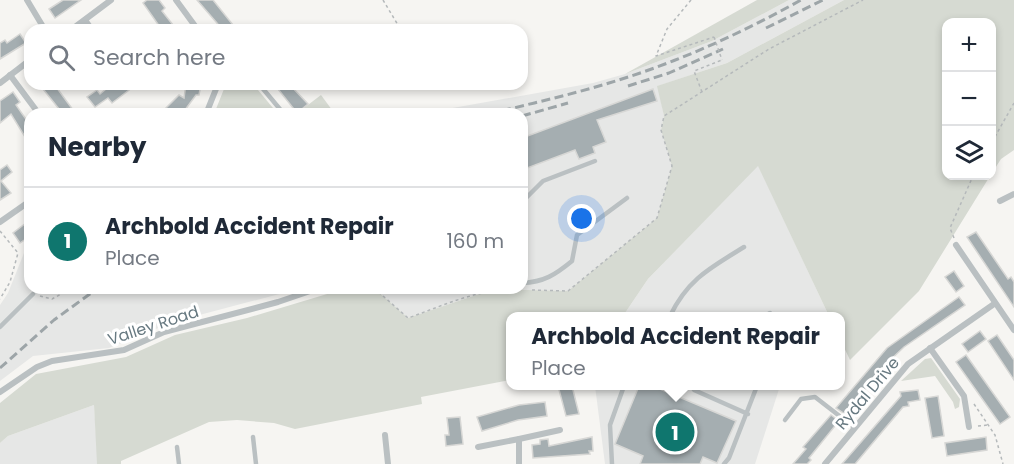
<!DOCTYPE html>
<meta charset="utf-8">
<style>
:root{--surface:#fff;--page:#f6f6f7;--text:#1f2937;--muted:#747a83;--line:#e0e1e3;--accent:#0f766e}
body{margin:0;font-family:Poppins,sans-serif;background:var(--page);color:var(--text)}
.controls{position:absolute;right:18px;top:18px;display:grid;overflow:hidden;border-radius:12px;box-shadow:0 3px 9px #0003}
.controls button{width:54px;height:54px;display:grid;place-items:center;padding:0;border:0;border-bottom:2px solid var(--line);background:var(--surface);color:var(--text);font:30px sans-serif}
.you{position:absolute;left:582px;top:219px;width:21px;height:21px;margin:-15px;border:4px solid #fff;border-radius:50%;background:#1a73e8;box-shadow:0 0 0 9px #1a73e833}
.badge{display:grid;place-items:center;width:39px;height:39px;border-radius:50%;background:var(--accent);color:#fff;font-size:20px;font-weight:700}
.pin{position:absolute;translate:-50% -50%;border:3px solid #fff;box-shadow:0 2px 6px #0006}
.popup{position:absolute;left:506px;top:312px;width:339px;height:78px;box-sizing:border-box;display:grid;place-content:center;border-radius:12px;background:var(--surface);filter:drop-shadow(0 2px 4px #0005);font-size:20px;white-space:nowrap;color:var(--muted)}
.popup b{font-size:22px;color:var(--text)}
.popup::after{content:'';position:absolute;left:50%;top:100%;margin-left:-12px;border:12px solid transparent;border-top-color:var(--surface)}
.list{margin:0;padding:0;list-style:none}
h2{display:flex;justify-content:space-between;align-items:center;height:78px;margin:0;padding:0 24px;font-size:26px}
h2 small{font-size:20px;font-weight:400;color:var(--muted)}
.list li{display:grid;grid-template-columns:39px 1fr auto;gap:18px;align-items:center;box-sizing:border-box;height:108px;padding:0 24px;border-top:2px solid var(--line)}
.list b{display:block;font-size:22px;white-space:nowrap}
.list p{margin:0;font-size:20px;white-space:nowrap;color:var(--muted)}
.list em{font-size:20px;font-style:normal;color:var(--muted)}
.icon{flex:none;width:33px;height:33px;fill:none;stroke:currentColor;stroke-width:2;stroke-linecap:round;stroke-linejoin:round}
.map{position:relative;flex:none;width:1014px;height:464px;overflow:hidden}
.search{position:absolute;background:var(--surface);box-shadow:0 3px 9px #0003;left:24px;top:24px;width:504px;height:66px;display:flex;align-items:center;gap:15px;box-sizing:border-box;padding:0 21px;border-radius:18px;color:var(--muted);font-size:22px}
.panel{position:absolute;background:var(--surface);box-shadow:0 3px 9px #0003;left:24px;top:108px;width:504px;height:186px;border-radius:18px}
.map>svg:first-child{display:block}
</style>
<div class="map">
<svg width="1014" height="464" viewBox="0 0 1014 464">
<rect width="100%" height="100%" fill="#f6f5f2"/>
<g fill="#e6e7e6">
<polygon points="789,0 844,0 727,63 658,86 664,116 661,130 672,166 657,218 568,291 494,289 408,318 374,288 522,288 522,114 419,114 593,83 625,74 712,41"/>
<polygon points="758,165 829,316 623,316 648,279"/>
<polygon points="30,250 30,288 302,288 173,322 109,348 33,356 0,381 0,305 8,293 24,253"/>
<polygon points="595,386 780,386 755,464 605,464"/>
<polygon points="94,405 98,464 0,464 0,443 8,436"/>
</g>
<g fill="#d6dad2">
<polygon points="757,0 789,0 712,41 625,74"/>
<polygon points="844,0 1014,0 1014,150 1001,159 992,173 992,22 946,22 946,176 990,176 919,291 850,360 840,339 840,316 829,316 758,166 648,279 623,316 510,316 510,380 421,397 422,404 295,429 274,423 237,420 209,422 121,461 121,464 97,464 94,405 8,436 0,443 0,403 36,374 126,357 175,335 247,318 347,288 374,288 408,318 494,289 568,291 657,218 672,166 661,130 664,116 657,86 727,63"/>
<polygon points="226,84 253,84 278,114 214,114"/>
<polygon points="321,95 335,114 296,114"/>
<polygon points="931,358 960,399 959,407 955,409 953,402 935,376 901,381 925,359"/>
</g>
<g fill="#a5aeb1" stroke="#d7d7d5" stroke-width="1.5">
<polygon points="63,0 81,0 55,18 49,9"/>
<polygon points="147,0 159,0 165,8 162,11 177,30 162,30 143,3"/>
<polygon points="197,0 213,0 237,30 223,30"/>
<polygon points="20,34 26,43 0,59 0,43 5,40 7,43"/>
<polygon points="39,84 54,84 76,114 63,114"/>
<polygon points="112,84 137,84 112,103 108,98 95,107 87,97 97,90 100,94"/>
<polygon points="186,84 201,84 199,95 196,95 182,114 160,114 179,95 184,98"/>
<polygon points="274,84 289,84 308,104 297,113"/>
<polygon points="653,89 657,101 597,120 606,142 593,147 595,153 579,159 575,150 522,170 522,138"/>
<polygon points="13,92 20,102 16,105 30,125 30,145 11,114 0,123 0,101"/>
<polygon points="7,165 12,172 1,181 11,193 0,200 0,170"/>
<polygon points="30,220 30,236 20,243 13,233"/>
<polygon points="976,232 1008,279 1011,277 1014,282 1014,307 967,237"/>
<polygon points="954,271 964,286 956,292 945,277"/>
<polygon points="959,297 965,305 904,347 887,363 845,414 836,408 887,348"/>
<polygon points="980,331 986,339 968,352 962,344"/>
<polygon points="997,335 1014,360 1014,380 988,341"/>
<polygon points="966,355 1010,417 1000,424 956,362"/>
<polygon points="558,386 572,386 579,414 566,416"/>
<polygon points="639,386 653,386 736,421 717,463 703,457 700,464 640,464 643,456 615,444"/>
<polygon points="918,390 920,400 908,402 909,406 903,407 855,464 842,464 901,396 900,392"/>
<polygon points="938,396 944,436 932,438 925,398"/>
<polygon points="545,402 547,416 518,420 482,431 477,417 519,405"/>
<polygon points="831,415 839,421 809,458 811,460 807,464 793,464 806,449 803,447"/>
<polygon points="460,417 463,444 446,446 445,435 449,435 447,418"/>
<polygon points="592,437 593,451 589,451 590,454 533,458 532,445 540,444 540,440 548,439 549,446"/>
<polygon points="986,437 987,450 947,456 945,443"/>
</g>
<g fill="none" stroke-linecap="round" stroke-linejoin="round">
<g stroke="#b5b9bb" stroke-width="1.5" stroke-dasharray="3 3" stroke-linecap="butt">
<polyline points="383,0 401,30"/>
<polyline points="691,0 667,29 656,56 714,37"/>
<polyline points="702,92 694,71 722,60"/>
<polyline points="992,142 1014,103"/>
<polyline points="0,231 18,253 10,282 0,299"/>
<polyline points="954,238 950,228 973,176"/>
<path d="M 374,288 L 408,318 C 445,305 479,288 518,290"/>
<polyline points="532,290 568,291 657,218 672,166 661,130 664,116 769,49 863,0"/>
<polyline points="40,296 52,299 72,288"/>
<polyline points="974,404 995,435 1003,464"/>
<polyline points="978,426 988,425"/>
</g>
<g stroke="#bac0c2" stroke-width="4.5">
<polyline points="259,84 284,114"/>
<polyline points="522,202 543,181 595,161"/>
<path d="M 522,283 C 544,282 555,275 572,261 L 577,235 L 627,198"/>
<path d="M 670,316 C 688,279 710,268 744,247"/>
<polyline points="765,316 770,313"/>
<polyline points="0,327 33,294"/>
<polyline points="694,390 748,414"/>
<polyline points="785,420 801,399 815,397 855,428"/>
<polyline points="253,437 256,464"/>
<polyline points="177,447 179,464"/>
<polyline points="612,464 610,425 624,386"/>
<polyline points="724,464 729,458 757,386"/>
</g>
<g stroke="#bac0c2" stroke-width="6">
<polyline points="27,0 45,30"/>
<polyline points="176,0 198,30"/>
<polyline points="85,20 92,30"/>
<polyline points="71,30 111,0"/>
<polyline points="10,75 39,114"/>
<polyline points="0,83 30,60"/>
<polyline points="206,114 218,84"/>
<polyline points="1000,201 1014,194"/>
<polyline points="0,222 30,201"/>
<polyline points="956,245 1014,330"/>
<polyline points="930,348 964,396 969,427"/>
<polyline points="0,392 37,367 52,361 124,350 164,332 278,302 319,288"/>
<polyline points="385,435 388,464"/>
<polyline points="478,447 519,439"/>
<polyline points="519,464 519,439 560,430"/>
<polyline points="825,464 908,364 994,304"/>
</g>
<g stroke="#9da5a8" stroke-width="3" stroke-dasharray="9 4.5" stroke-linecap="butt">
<polyline points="766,28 823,0"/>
<polyline points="628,86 669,73 723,49"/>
<path d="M 489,114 C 529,104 570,95 609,83 C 676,63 740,34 801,0"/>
<polyline points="522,116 568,103"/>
<polyline points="0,368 54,320 98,288"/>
</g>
<polyline stroke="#b5b9bb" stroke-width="1.5" stroke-dasharray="3 3" stroke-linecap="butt" points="714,37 722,60"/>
</g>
<g text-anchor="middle" stroke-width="6" stroke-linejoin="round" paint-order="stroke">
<g font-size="16" fill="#677981" stroke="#fff">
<text transform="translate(153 325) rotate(-18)" y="6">Valley Road</text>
<text transform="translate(867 393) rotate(-50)" y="6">Rydal Drive</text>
</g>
</g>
</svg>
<div class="controls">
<button>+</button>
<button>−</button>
<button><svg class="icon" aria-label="layers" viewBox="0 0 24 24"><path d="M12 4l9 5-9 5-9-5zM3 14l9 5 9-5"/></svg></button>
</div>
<div class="you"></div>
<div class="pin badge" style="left:675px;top:432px">1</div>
<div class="popup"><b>Archbold Accident Repair</b>Place</div>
<div class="search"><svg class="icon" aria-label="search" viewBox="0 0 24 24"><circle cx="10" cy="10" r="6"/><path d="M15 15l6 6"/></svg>Search here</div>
<section class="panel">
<h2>Nearby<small></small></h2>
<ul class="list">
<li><span class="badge">1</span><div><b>Archbold Accident Repair</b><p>Place</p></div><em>160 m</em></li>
</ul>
</section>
</div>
